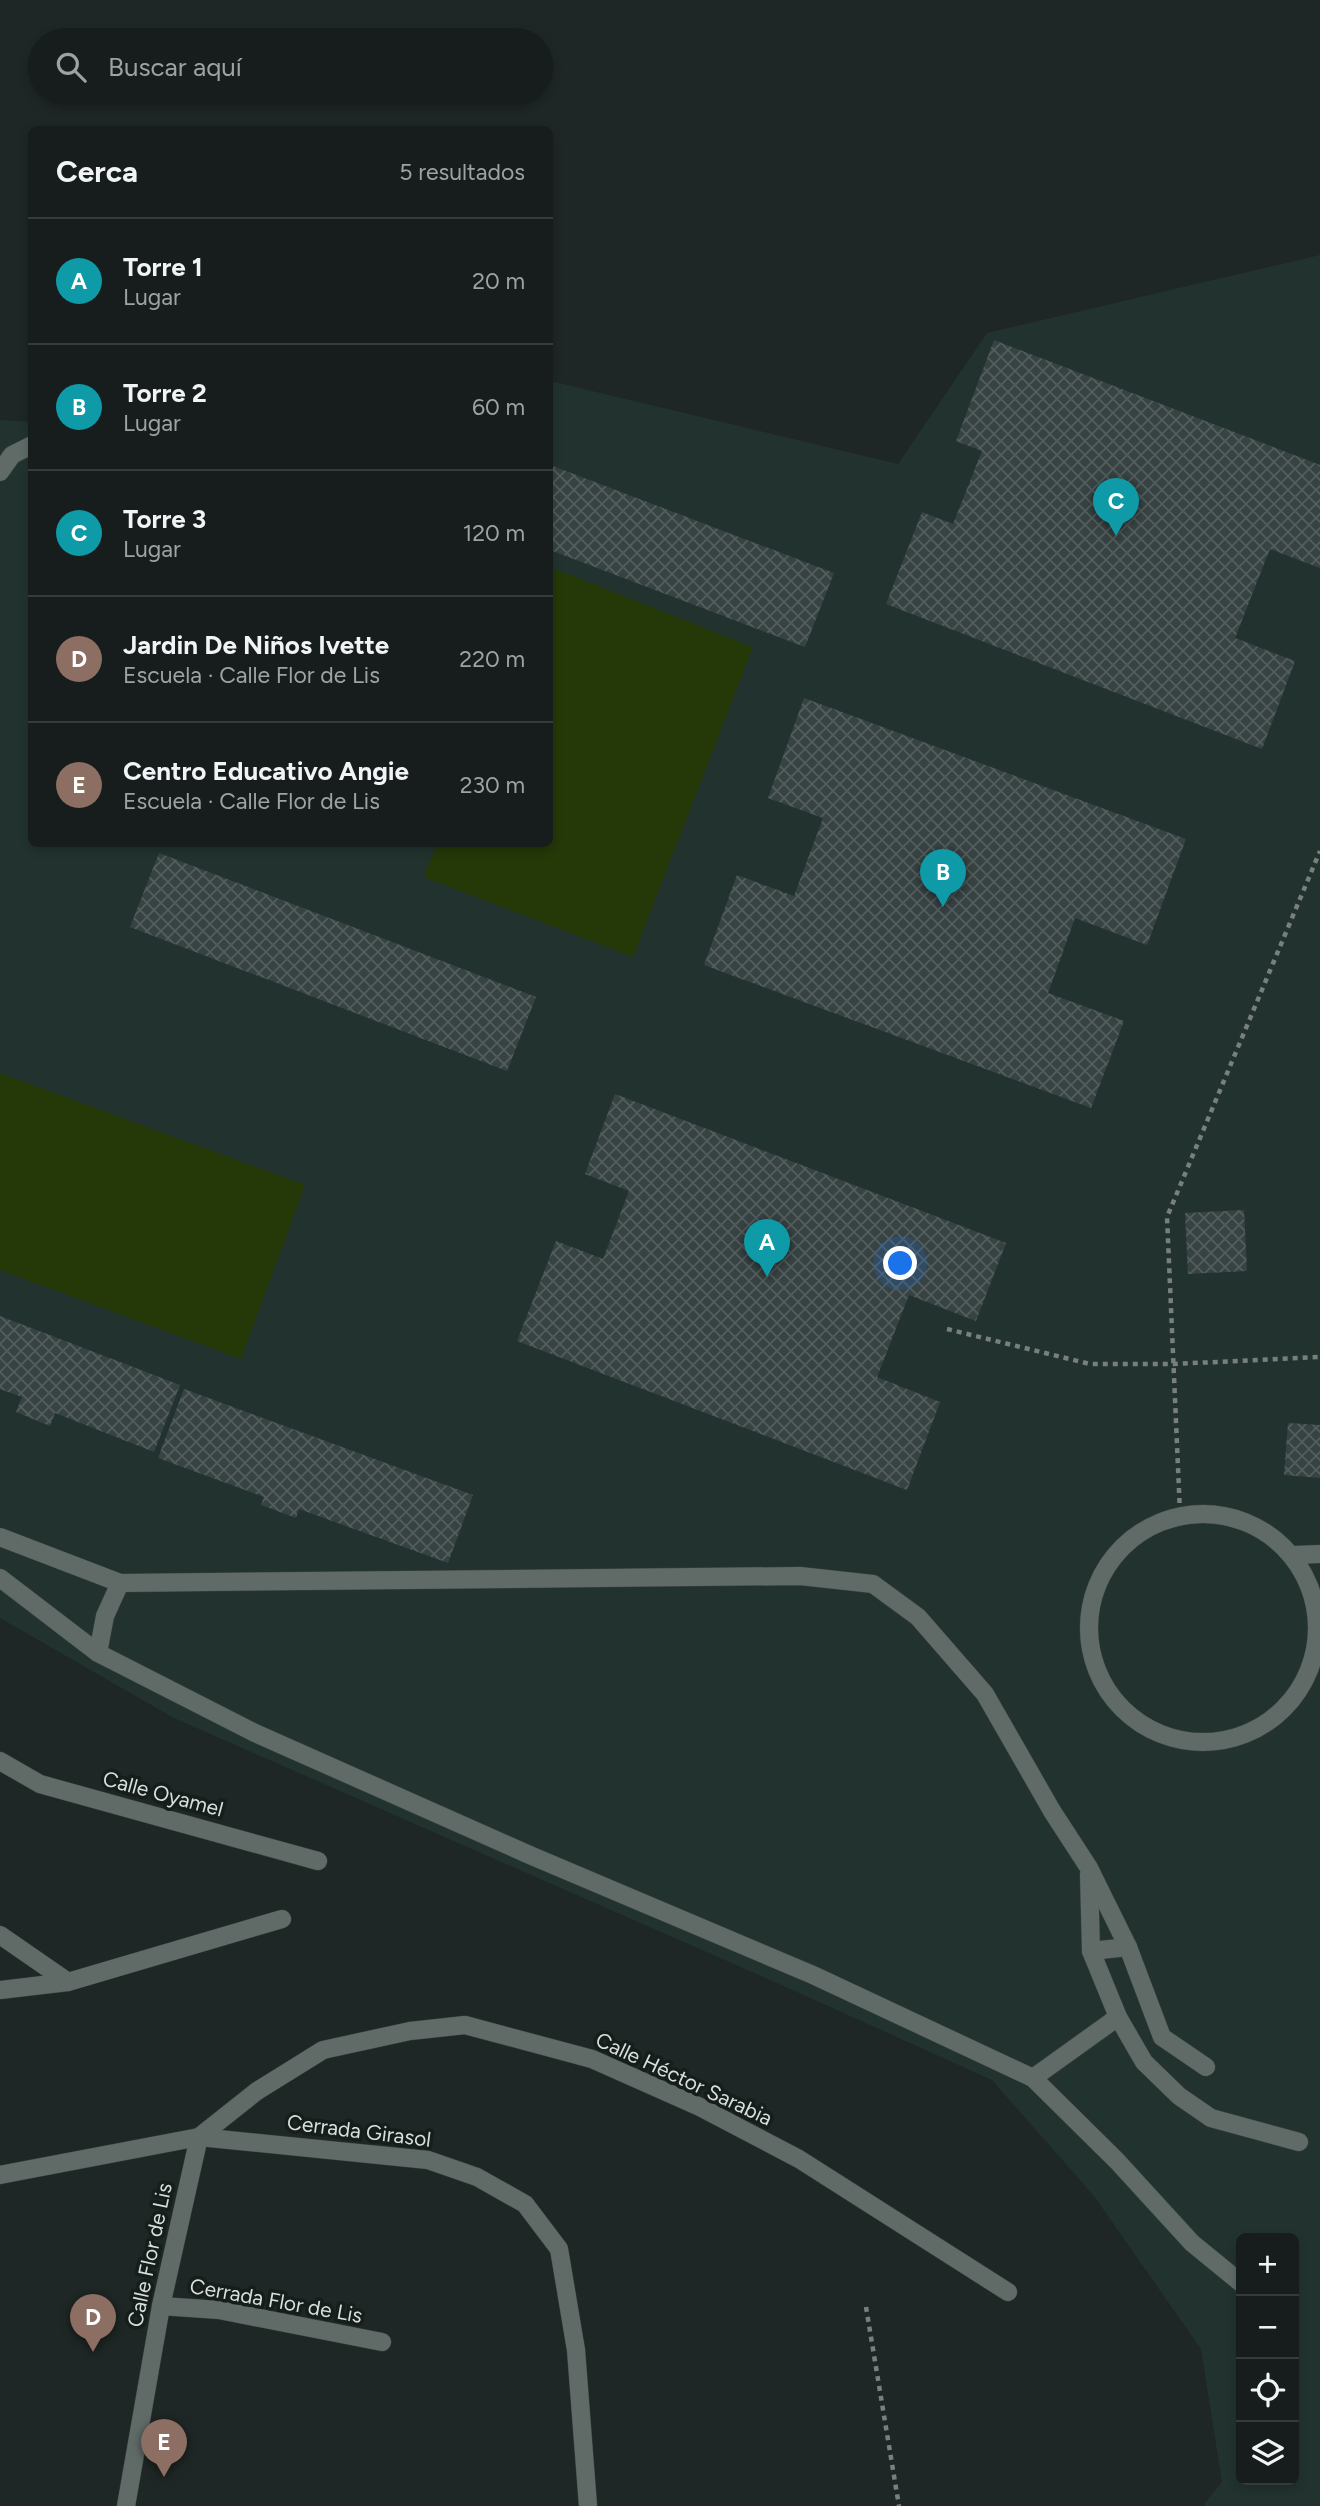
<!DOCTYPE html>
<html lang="es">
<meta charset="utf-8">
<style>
:root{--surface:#161d1c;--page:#232a29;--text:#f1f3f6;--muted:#9ea2a3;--line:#353b3b;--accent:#d93025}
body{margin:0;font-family:Figtree,sans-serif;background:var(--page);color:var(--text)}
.controls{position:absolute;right:21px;bottom:21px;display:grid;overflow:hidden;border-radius:10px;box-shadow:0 4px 10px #0003}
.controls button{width:63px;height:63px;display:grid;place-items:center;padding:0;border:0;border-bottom:2px solid var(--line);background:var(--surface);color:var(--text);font:35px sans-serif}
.you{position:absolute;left:901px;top:1264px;width:24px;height:24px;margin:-18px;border:5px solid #fff;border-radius:50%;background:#1a73e8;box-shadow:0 0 0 10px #1a73e833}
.badge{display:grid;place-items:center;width:46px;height:46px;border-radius:50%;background:var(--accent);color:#fff;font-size:23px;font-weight:700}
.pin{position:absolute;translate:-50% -58px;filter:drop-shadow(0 2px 4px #0008)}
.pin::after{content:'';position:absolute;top:37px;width:24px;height:21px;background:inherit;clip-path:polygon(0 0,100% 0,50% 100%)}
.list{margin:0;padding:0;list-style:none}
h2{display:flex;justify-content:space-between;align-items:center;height:91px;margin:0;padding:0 28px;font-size:30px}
h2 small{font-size:23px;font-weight:400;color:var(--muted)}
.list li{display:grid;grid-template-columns:46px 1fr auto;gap:21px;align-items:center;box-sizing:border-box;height:126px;padding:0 28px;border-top:2px solid var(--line)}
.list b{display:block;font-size:26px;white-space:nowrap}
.list p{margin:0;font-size:23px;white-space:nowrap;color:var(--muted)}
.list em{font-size:23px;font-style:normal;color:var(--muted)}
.icon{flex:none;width:38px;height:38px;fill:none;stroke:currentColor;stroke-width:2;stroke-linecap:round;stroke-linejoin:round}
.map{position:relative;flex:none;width:1320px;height:2506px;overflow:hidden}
.search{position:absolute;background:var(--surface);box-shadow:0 4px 10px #0003;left:28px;top:28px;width:525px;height:77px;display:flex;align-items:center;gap:18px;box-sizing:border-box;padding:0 24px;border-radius:38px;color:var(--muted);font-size:26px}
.panel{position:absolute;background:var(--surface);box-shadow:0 4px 10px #0003;left:28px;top:126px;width:525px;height:721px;border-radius:10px}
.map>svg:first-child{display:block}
</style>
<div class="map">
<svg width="1320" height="2506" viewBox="0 0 1320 2506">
<defs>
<pattern id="building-cross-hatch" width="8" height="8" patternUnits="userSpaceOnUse" patternTransform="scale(1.75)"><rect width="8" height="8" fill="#374243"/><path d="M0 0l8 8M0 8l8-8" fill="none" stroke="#535d5e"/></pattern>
</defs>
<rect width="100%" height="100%" fill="#1e2725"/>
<path fill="#22332f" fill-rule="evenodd" d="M 1320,255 L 1320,2506 L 1205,2506 L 1205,2503 L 1222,2482 L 1201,2349 L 1094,2196 L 992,2080 L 777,1983 L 174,1718 L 0,1618 L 0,420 L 31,422 L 32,844 L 550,844 L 550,381 L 898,464 L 987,333 ZM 1241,2238 L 1294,2238 L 1294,2480 L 1241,2480 Z"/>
<g fill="#243808">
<polygon points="550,567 753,647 633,957 424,877 437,844 550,844"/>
<polygon points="0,1073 305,1185 241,1359 0,1270"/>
</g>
<g fill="url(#building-cross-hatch)">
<polygon points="994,340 1320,465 1320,568 1270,549 1235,638 1295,661 1262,749 886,604 922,512 953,524 982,451 956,441"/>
<polygon points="550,465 834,573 805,647 550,550"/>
<polygon points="804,698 1186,839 1147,945 1075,918 1048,993 1124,1021 1091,1108 704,965 737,875 794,896 823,818 768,798"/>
<polygon points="159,853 536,997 507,1071 130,927"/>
<polygon points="615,1094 1006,1243 976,1321 909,1295 877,1377 940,1402 907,1490 517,1341 556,1241 603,1259 629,1191 585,1174"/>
<polygon points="1244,1210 1247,1271 1188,1274 1185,1213"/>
<polygon points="0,1316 180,1385 154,1452 55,1413 50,1426 16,1412 22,1397 0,1389"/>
<polygon points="184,1389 473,1495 448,1563 299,1509 296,1518 261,1505 264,1497 158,1458"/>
<polygon points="1288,1423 1320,1425 1320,1478 1284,1475"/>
</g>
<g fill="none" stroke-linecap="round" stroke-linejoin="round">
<g stroke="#3a4240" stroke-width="19">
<g id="minor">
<polyline points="0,472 12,455 32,445"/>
<circle cx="1203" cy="1628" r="114"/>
<polyline points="0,1537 120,1583 800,1576 873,1584 918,1617 985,1694 1052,1811 1089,1868 1128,1947 1162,2037 1206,2067"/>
<polyline points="1294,1555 1320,1554"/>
<polyline points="0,1578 98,1653 255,1733 532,1856 813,1975 1033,2078 1117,2161 1192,2243 1241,2283"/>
<polyline points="98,1653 105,1616 120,1583"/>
<polyline points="0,1761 40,1784 318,1861"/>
<polyline points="1089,1875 1091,1951 1118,2017 1144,2062 1179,2096 1211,2118 1299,2142"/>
<polyline points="0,1935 68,1982"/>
<polyline points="1091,1951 1128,1947"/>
<polyline points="0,1990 68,1982 282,1919"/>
<polyline points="1033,2078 1118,2017"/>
<polyline points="199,2137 428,2160 477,2177 525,2204 559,2249 576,2350 588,2506"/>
<polyline points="0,2175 199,2137 257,2091 323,2050 410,2031 465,2025 592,2059 700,2107 799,2159 1008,2292"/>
<polyline points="161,2306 219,2310 382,2342"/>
<polyline points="126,2506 161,2306 199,2137"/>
</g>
</g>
<g stroke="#78807e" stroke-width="4.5" stroke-dasharray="5 5" stroke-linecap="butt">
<polyline points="947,1329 1090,1364 1174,1364 1320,1357"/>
<polyline points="1180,1513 1167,1217 1320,851"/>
<polyline points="866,2307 899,2506"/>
</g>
<use href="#minor" stroke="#606b68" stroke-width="18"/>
</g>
<g text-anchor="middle" stroke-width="7" stroke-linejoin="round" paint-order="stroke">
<g font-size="21" fill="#d9dfdd" stroke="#151e1b">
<text transform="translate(163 1794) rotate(15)" y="7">Calle Oyamel</text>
<text transform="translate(684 2079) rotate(25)" y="7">Calle Héctor Sarabia</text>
<text transform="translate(359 2131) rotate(7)" y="7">Cerrada Girasol</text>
<text transform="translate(150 2255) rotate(-78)" y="7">Calle Flor de Lis</text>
<text transform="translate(276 2301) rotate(10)" y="7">Cerrada Flor de Lis</text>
</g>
</g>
</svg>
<div class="controls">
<button>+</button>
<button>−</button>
<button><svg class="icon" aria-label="locate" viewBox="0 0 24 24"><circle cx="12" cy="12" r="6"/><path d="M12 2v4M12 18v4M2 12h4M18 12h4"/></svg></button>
<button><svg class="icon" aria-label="layers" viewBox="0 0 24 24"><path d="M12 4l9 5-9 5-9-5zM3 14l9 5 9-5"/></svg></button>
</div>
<div class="you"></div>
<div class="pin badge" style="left:767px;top:1277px;background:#0f9aa8">A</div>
<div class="pin badge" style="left:943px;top:907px;background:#0f9aa8">B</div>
<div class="pin badge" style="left:1116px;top:536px;background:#0f9aa8">C</div>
<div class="pin badge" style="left:93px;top:2352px;background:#8d6e63">D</div>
<div class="pin badge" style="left:164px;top:2477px;background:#8d6e63">E</div>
<div class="search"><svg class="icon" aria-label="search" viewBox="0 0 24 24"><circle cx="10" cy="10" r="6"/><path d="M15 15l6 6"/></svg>Buscar aquí</div>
<section class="panel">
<h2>Cerca<small>5 resultados</small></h2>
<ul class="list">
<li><span class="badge" style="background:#0f9aa8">A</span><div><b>Torre 1</b><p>Lugar</p></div><em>20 m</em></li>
<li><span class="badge" style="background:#0f9aa8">B</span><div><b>Torre 2</b><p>Lugar</p></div><em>60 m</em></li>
<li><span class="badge" style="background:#0f9aa8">C</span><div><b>Torre 3</b><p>Lugar</p></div><em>120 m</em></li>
<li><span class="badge" style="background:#8d6e63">D</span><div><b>Jardin De Niños Ivette</b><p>Escuela · Calle Flor de Lis</p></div><em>220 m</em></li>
<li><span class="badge" style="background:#8d6e63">E</span><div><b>Centro Educativo Angie</b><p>Escuela · Calle Flor de Lis</p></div><em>230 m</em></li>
</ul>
</section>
</div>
